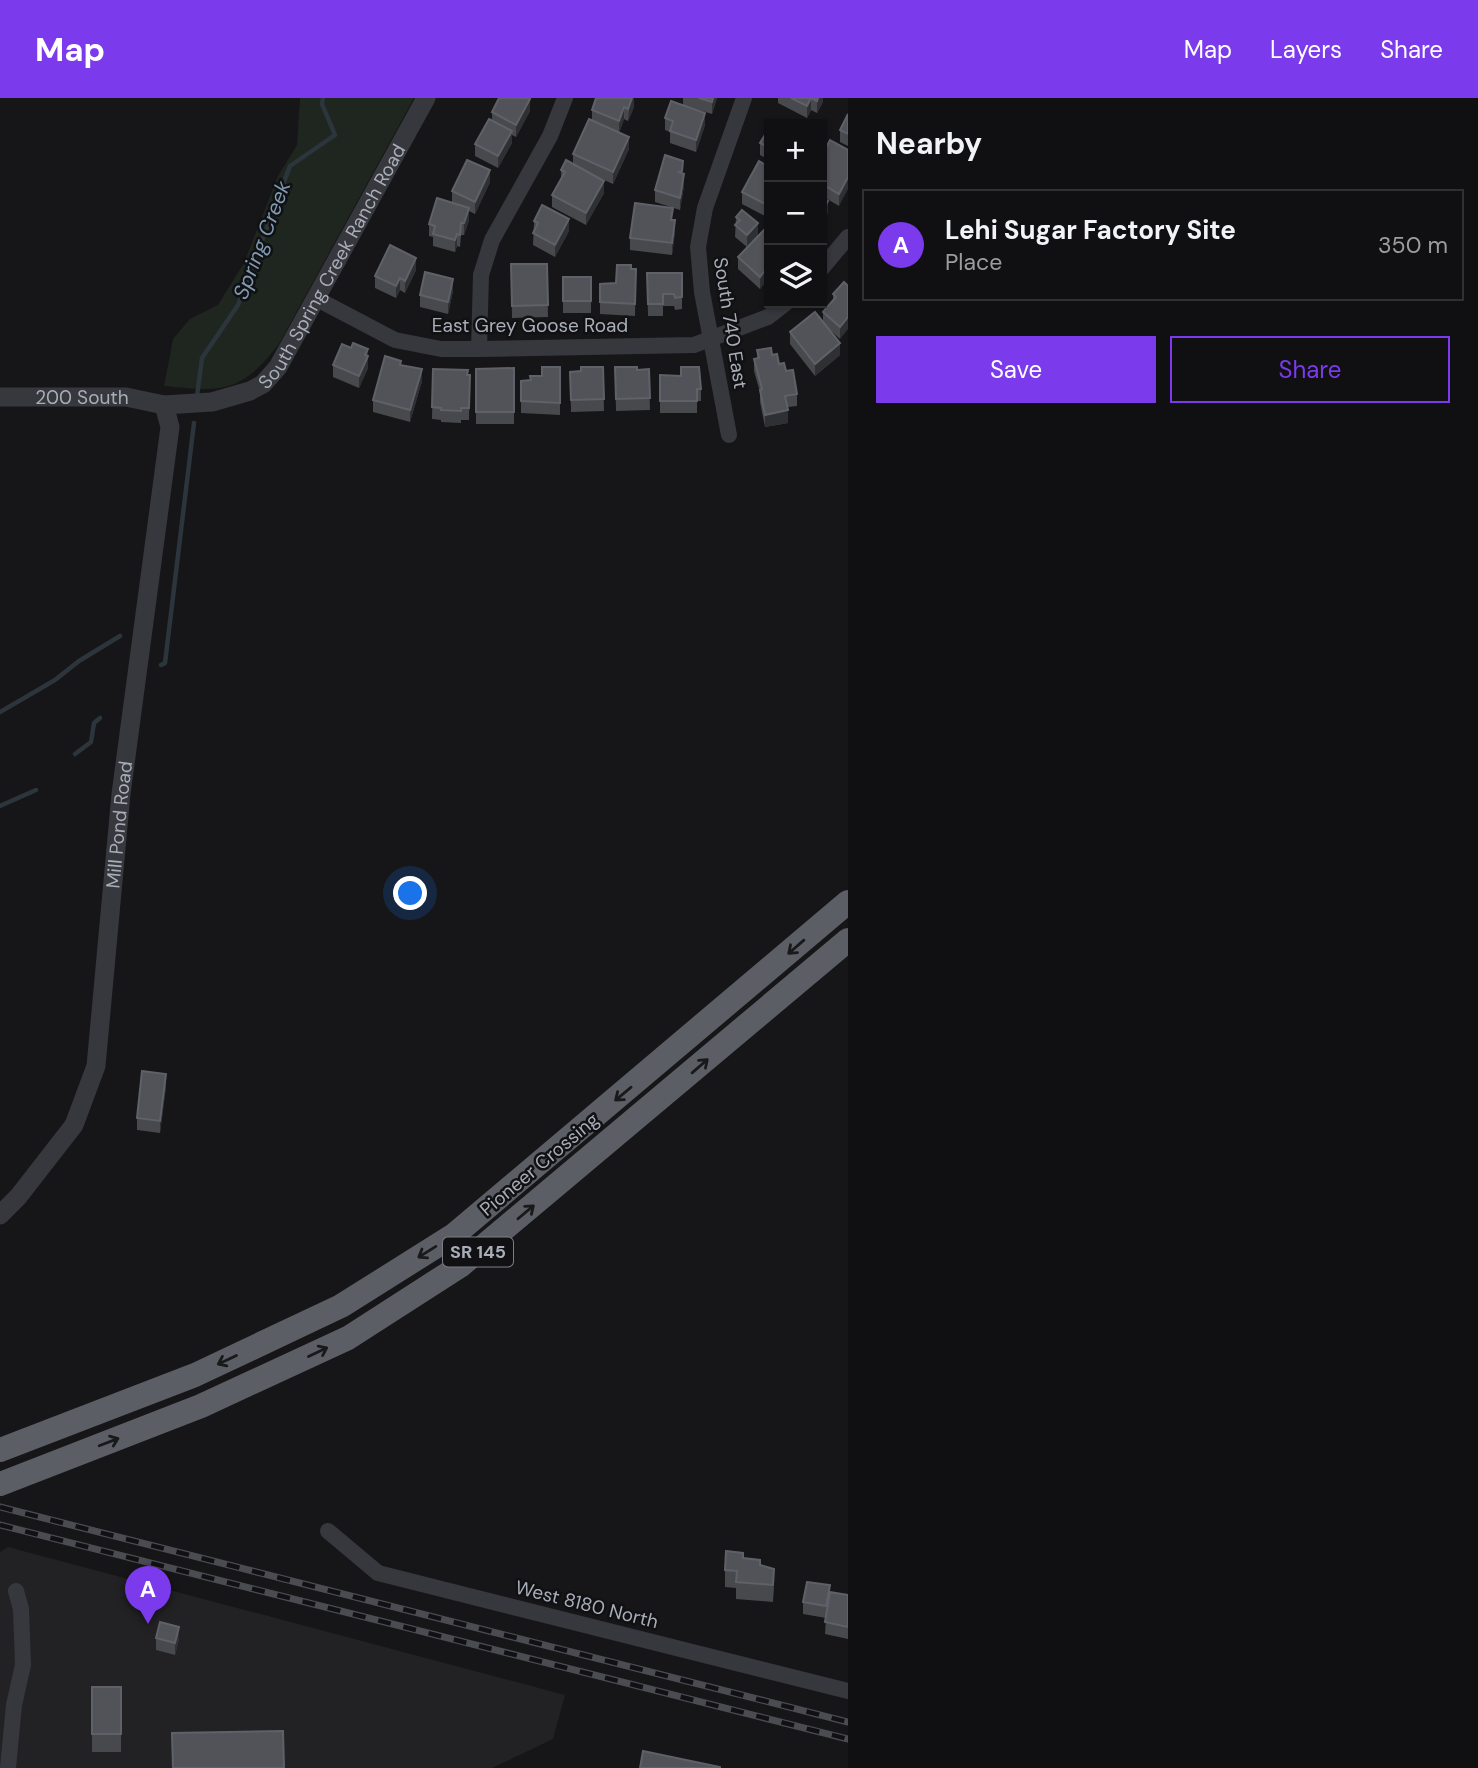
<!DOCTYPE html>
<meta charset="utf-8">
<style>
:root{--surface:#101012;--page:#1e1e20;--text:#f1f3f6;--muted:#9c9d9f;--line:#303032;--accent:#7c3aed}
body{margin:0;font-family:"DM Sans",sans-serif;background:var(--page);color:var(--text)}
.controls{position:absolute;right:21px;top:21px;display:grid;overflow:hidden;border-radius:0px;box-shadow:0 2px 5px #0004}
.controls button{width:63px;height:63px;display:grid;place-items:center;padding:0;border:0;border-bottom:2px solid var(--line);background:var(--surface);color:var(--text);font:35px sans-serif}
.you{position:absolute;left:411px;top:796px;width:24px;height:24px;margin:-18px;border:5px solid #fff;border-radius:50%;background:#1a73e8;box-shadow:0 0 0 10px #1a73e833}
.badge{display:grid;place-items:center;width:46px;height:46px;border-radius:50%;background:var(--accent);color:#fff;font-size:23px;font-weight:700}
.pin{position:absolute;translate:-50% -58px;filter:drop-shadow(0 2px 4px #0008)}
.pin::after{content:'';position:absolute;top:37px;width:24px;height:21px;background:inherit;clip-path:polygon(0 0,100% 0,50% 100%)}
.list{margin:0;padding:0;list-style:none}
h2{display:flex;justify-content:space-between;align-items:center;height:91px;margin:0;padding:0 28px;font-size:30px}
h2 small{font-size:23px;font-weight:400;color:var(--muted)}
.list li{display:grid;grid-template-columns:46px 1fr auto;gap:21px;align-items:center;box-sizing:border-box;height:112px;margin:0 14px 14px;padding:0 14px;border:2px solid var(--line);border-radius:0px}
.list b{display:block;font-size:26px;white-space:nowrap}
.list p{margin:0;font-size:23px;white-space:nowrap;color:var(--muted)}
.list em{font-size:23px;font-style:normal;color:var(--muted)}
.actions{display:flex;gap:14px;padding:21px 28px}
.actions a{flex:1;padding:16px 0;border:2px solid var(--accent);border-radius:0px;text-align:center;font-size:24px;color:var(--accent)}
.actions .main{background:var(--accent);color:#fff}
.icon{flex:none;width:38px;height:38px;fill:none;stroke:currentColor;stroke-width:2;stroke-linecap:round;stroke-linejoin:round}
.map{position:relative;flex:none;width:848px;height:1670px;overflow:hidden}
header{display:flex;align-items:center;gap:42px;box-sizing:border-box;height:98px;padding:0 35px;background:var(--accent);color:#fff}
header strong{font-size:33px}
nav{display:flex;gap:38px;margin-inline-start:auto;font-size:24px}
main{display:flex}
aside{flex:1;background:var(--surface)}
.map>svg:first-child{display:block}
</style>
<header>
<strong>Map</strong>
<nav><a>Map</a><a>Layers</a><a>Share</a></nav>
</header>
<main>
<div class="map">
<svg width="848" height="1670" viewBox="0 0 848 1670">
<rect width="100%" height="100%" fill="#161618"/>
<polygon fill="#222225" points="8,1449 565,1597 553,1641 492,1670 0,1670 0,1454"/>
<path fill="#1e261f" d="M 300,0 L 414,0 L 279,246 C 241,295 223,294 164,288 L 173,241 L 190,221 L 218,207 L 244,165 L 278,78 L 297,47 Z"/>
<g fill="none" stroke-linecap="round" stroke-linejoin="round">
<g stroke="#2c353c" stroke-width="4.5">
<polyline points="197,298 202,260 238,207 290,68 335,37 322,6 323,0"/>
<polyline points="161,567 165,565 194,325"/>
<polyline points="0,614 55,582 79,563 120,538"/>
<polyline points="75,656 91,644 94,625 100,620"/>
<polyline points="0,708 36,692"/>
</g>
<g stroke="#37383d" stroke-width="16">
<polyline points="822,170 848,139"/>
<polyline points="317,201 395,242 441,251 479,251 694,247 768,219 786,205"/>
<polyline points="479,251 481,177 492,142 550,38 565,0"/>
<polyline points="729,337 702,194 698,149 705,110 744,0"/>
<polyline points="328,1433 378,1475 848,1593"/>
<polyline points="8,1670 14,1607 23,1567 21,1511 16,1493"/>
</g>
<g stroke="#37383d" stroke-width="19">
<path id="s1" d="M 0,299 L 126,299 L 164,307 L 212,304 L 250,293 L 263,286 L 278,269 L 426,0"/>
<path id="s2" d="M 0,1117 L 18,1099 L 74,1027 L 96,968 L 121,696 L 170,329 L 164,307"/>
</g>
<g stroke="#5b5e65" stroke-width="24">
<polyline points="0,1352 195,1277 341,1208 454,1137 848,804"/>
<polyline points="0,1386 201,1308 348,1240 460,1168 848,842"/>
</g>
<g stroke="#4a4c52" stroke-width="7">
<g id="rail">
<polyline points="0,1409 848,1624"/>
<polyline points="0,1427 848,1641"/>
</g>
</g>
<use href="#rail" stroke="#111113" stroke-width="4.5" stroke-dasharray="13" stroke-linecap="butt"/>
</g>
<g fill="#47494d">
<polygon points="634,0 634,9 628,23 624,21 619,35 629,51 613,86 589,75 604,95 586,127 552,109 552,97 561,81 561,72 573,66 573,56 592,22 592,12"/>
<polygon points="683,0 717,0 712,16 683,7"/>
<polygon points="778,0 823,0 823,4 817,15 811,12 807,20 778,5"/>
<polygon points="530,13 516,39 512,37 512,45 498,70 475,58 475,46 492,22 492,14"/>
<polygon points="848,16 848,48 840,44 840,32"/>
<polygon points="665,20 705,27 696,54 670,45 670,34 665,32"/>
<polygon points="769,30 769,62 760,57 760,45"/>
<polygon points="848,52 839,108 822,98 822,57"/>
<polygon points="769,69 767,119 742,106 742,94"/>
<polygon points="683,75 684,88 680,112 655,104 655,92"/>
<polygon points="490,84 475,116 469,113 469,122 464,137 461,137 460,149 457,148 455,154 433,148 433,139 429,138 429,126 452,105 452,93"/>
<polygon points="736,119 758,137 747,149 735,139"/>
<polygon points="673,122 675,134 672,157 630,152 630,140"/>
<polygon points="534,123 569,133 555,159 533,147"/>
<polygon points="769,137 769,177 767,179 767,182 760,191 738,171 738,159"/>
<polygon points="511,166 547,166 548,219 512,220"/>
<polygon points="631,171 636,171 635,218 600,216 600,186 616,185"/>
<polygon points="416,172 405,195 400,192 396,200 375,190 375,178"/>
<polygon points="647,175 682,175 682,211 675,212 674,208 663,208 663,218 648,218"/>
<rect x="563" y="179" width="28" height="36"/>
<polygon points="848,188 840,241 829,231 840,257 815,278 790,246 790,234 823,224 823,214 833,202 833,196"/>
<polygon points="453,193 448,216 420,209 420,197"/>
<polygon points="351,250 368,251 368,270 359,290 333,279 333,267"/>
<polygon points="757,252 772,257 786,273 797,296 797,308 788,309 788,325 765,329 760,304 760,294 754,273 754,261 757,260"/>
<polygon points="401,267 422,283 410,324 373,314 373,302"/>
<polygon points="560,269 560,317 521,315 521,283 531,282"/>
<polygon points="603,269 604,313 571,314 570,274 581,273"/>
<polygon points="615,269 637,272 649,271 650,312 616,313"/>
<polygon points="514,270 514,326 476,326 476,271"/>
<polygon points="433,271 470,277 469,322 461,322 461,325 441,324 441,322 432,321"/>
<polygon points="660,277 701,291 701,303 697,303 697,315 660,315"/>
<polygon points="166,988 160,1035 137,1032 137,1020"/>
<polygon points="743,1460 760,1467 774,1489 773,1504 736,1501 736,1490 725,1489 725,1472"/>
<polygon points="830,1497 848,1497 848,1541 825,1536 826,1520 803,1516 803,1504"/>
<polygon points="156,1540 179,1541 175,1557 156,1552"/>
<rect x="92" y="1589" width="29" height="65"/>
</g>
<g fill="#2f3033">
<polygon points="630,0 634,0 634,9 628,23"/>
<polygon points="713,0 717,0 712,16 712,4"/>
<polygon points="811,0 811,12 807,20 807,8"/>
<polygon points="818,0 823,0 823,4 817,15 817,3"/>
<polygon points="530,1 530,13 516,39 516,27"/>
<polygon points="624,9 624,21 619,35 619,23"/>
<polygon points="705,15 705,27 696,54 696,42"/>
<polygon points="512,33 512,45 498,70 498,58"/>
<polygon points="629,39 629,51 613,86 613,74"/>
<polygon points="490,72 490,84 475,116 475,104"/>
<polygon points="684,76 684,88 680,112 680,100"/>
<polygon points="848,79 848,91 839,108 839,96"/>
<polygon points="604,83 604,95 586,127 586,115"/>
<polygon points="769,103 769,115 767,119 767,107"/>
<polygon points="828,103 828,115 822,126 822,114"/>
<polygon points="469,110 469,122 464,137 464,125"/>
<polygon points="569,121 569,133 555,159 555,147"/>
<polygon points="675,122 675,134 672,157 672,145"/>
<polygon points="758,125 758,137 747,149 747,137"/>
<polygon points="457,136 457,148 455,154 455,142"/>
<polygon points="416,160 416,172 405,195 405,183"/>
<polygon points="769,165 769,177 767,179 767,182 760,191 760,179"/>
<polygon points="400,180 400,192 396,200 396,188"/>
<polygon points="453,181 453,193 448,216 448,204"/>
<polygon points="848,219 848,231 840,241 840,229"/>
<polygon points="840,245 840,257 815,278 815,266"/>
<polygon points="368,251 368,270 359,290 359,278"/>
<polygon points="422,271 422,283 410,324 410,312"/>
<polygon points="788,312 788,325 765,329 765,317"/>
<polygon points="166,976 166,988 160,1035 160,1023"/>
<polygon points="179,1529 179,1541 175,1557 175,1545"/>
</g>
<g fill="#525359" stroke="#5f6168" stroke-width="2">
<polygon points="499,0 527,0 530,1 516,27 492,14"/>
<polygon points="596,0 632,0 628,11 624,9 619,23 592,12"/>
<polygon points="699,0 713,0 712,4"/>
<polygon points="791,0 818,0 817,3 811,0 807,8"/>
<polygon points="671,3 705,15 696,42 670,33 673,23 665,20"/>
<polygon points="848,16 848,36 840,32"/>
<polygon points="489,21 512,33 498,58 475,46"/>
<polygon points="589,21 629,39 613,74 573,56"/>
<polygon points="769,30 769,50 760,45"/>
<polygon points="830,42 848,52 848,79 839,96 822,86 822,57"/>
<polygon points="665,57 683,63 682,73 679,74 684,76 680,100 655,92"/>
<polygon points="467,62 490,72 475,104 452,93"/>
<polygon points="566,62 604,83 586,115 552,97 565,74 561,72"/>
<polygon points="759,63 769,69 769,103 767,107 742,94"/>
<polygon points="822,99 828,103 822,114"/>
<polygon points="437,100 469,110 464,125 461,125 460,137 457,136 455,142 433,136 435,128 429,126"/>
<polygon points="635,105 673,110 671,122 675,122 672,145 630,140"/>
<polygon points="542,107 569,121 555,147 533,135 538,125 534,123"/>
<polygon points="742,112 758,125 747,137 735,127 740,122 736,119"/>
<polygon points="764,132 769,137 769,165 766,169 767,170 760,179 738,159"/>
<polygon points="390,147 416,160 405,183 400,180 396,188 375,178"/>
<polygon points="511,166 547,166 548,207 512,208"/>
<polygon points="617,167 631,167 631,171 636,171 635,206 600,204 600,186 616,185"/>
<polygon points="425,174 453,181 448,204 420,197"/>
<polygon points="647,175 682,175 682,199 675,200 674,196 663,196 663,206 648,206"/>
<rect x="563" y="179" width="28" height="24"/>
<polygon points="844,184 848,188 848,219 840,229 823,214 836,199 833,196"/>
<polygon points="815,214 840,245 815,266 790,234"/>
<polygon points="353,245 368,251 365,257 368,258 359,278 333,267 342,246 351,250"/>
<polygon points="771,250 772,257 777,256 779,266 784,265 786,273 793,272 797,296 785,298 788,312 765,317 760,292 762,291 754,261 759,260 757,252"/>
<polygon points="385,258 401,263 400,267 422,271 410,312 373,302"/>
<polygon points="542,269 560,269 560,305 521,303 521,283 531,282 530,278 542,278"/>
<polygon points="581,269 603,269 604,301 571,302 570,274 581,273"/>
<polygon points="615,269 637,269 637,272 649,271 650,300 616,301"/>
<polygon points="681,269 699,269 701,291 697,291 697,303 660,303 660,277 681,278"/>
<polygon points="514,270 514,314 476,314 476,271"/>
<polygon points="433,271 468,272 467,277 470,277 469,310 461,310 461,313 441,312 441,310 432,309"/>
<polygon points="142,973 166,976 160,1023 137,1020"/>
<polygon points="726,1453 743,1455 743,1460 760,1462 760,1467 774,1471 773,1487 736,1484 737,1473 725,1472"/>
<polygon points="807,1484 830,1487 826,1508 803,1504"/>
<polygon points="830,1494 848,1497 848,1529 825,1524"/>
<polygon points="160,1524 179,1529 175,1545 156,1540"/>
<rect x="92" y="1589" width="29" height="47"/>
<polygon points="283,1633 284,1670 173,1670 172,1635"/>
<polygon points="643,1653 720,1669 720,1670 640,1670"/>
</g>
<defs><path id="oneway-shaft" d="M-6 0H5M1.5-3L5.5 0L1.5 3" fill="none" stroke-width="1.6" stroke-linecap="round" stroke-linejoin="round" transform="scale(1.75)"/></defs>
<g stroke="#18191b">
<use href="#oneway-shaft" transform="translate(796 849) rotate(139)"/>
<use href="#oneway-shaft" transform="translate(700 968) rotate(-41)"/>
<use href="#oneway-shaft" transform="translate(623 996) rotate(140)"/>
<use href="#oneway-shaft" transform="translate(526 1114) rotate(-40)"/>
<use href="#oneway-shaft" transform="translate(427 1154) rotate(148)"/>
<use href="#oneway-shaft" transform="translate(318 1254) rotate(-25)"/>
<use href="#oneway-shaft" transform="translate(227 1262) rotate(155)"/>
<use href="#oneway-shaft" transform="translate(109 1344) rotate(-21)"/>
</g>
<g text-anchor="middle" stroke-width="5" stroke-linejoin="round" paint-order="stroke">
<rect fill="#111113" stroke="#7b7e86" stroke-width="2" x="443" y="1139.5" width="70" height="29" rx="5"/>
<g font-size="18" font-weight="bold" fill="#a8adb8">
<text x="478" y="1160">SR 145</text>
</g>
<g font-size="19" fill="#a8adb8" stroke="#111113">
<text dy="7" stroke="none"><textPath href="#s1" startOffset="404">South Spring Creek Ranch Road</textPath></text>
<text transform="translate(731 225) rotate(81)" y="7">South 740 East</text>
<text x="530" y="234">East Grey Goose Road</text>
<text dy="7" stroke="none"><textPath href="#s1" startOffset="82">200 South</textPath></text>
<text dy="7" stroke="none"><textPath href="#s2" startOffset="422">Mill Pond Road</textPath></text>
<text transform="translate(539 1066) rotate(-40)" y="7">Pioneer Crossing</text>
<text transform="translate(587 1506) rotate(14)" y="7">West 8180 North</text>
</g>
<g font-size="21" font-style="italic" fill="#7f9bb3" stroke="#111113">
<text transform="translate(262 142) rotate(-69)" y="7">Spring Creek</text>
</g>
</g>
</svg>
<div class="controls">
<button>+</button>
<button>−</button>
<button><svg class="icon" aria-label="layers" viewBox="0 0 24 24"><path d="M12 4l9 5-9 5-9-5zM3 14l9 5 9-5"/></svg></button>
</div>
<div class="you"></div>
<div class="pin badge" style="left:148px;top:1526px">A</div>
</div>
<aside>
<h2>Nearby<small></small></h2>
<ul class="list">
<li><span class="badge">A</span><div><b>Lehi Sugar Factory Site</b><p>Place</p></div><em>350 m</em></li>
</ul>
<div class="actions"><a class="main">Save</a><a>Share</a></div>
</aside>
</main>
